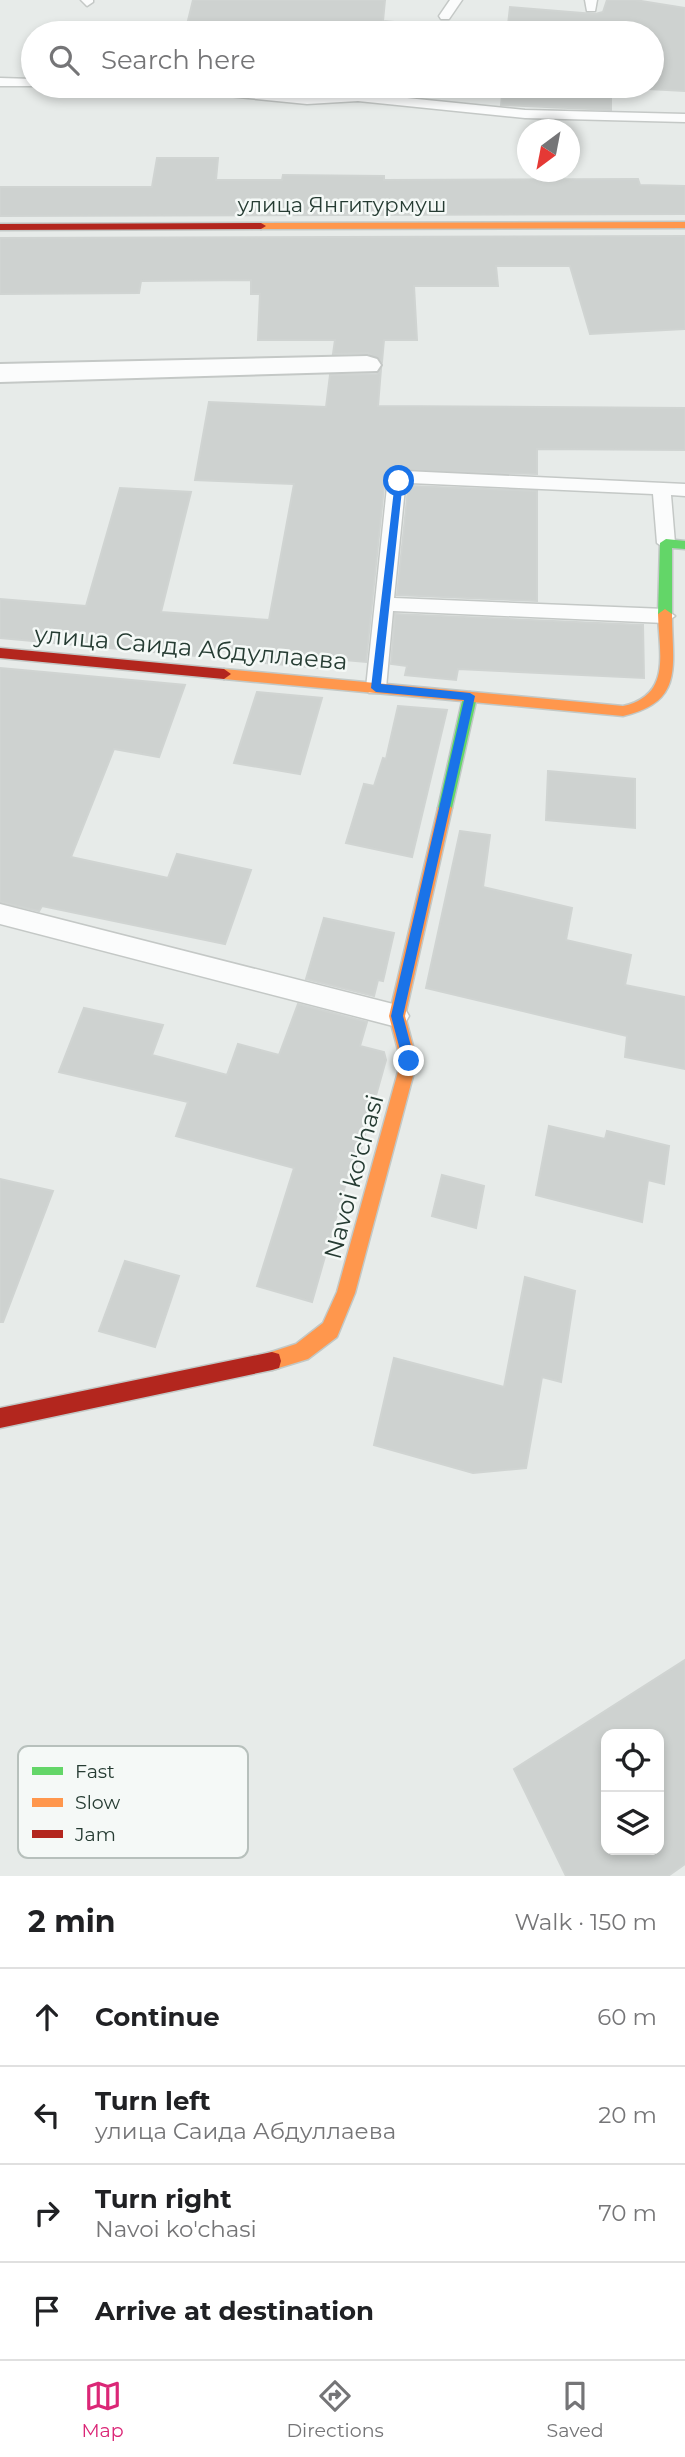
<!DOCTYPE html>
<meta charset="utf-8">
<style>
:root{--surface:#fff;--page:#f6f6f6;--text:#202124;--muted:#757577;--line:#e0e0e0;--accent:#db2777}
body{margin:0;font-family:Montserrat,sans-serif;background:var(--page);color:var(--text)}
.controls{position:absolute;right:21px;bottom:21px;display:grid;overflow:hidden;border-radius:14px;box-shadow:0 4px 10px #0003}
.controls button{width:63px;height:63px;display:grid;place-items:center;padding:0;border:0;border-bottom:2px solid var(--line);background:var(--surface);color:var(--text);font:35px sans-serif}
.compass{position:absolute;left:517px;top:119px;width:63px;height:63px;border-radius:50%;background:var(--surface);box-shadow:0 4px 10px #0003;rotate:212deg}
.stop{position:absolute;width:21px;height:21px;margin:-16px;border:5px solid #1a73e8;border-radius:50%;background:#fff}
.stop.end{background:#1a73e8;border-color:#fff;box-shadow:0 2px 7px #0008}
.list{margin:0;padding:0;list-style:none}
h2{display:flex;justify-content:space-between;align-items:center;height:91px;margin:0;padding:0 28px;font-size:30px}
h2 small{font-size:23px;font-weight:400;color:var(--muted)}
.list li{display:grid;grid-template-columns:46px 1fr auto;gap:21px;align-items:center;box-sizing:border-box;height:98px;padding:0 28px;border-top:2px solid var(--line)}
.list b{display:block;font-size:26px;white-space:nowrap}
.list p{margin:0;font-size:23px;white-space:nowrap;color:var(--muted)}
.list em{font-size:23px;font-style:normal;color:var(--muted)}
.icon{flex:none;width:38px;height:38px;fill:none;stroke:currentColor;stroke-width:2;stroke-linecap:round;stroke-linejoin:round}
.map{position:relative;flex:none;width:685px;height:1876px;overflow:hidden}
.search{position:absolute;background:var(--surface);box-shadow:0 4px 10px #0003;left:21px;right:21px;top:21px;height:77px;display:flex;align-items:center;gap:18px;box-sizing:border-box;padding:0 24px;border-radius:38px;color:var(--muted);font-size:26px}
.sheet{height:483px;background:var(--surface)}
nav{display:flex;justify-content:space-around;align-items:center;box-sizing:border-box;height:98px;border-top:2px solid var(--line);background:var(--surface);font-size:19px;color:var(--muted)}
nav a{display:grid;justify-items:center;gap:4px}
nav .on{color:var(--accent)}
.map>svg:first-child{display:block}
</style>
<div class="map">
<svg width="685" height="1876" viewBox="0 0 685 1876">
<rect width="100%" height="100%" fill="#e7ebe9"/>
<g fill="#ced2d0" stroke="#d0d4d2" stroke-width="2" fill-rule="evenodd">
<polygon points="193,0 385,0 383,21 416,24 413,33 185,33"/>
<polygon points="607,0 635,0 685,8 685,91 611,87 611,110 501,105 503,86 652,86 652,33 507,33 510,7 595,14 603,12"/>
<polygon points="157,158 218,158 216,180 282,180 283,175 384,176 384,180 638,179 640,185 685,186 685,214 0,216 0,187 152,187"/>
<polygon points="685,236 685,329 590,334 570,266 496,266 498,286 414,286 417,340 384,340 382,362 368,353 333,354 335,340 258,340 260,294 251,294 251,280 141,281 139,293 0,294 0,238"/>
<polygon points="381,369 378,406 685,408 685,450 537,449 537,474 398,471 384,487 366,662 333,659 330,669 266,663 269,654 198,649 196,656 0,638 0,599 86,606 120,488 191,492 161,612 269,620 294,484 195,480 209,402 326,407 330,375 377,374"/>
<polygon points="411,486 537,491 537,601 397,595 408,489"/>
<polygon points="395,614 643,625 644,678 458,669 456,680 405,675 407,666 391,664"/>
<polygon points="0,668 185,685 159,757 114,749 71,857 168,878 177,854 251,870 225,944 42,906 39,911 0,902"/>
<polygon points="257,692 322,698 300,774 234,763"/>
<polygon points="398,706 447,710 412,857 346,843 364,784 374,786 383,758 386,759"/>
<polygon points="548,771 635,779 635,828 546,820"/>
<polygon points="460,831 490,835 483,887 572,908 566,940 631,955 625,985 685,997 685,1069 625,1057 627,1036 426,988"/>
<polygon points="324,918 394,933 383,981 378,980 374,996 306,979"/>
<polygon points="298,1004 367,1022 360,1046 384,1052 386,1060 355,1170 350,1169 312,1302 257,1286 294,1168 176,1136 188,1102 59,1072 84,1008 163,1025 152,1055 227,1075 238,1044 279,1055"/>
<polygon points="549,1126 605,1139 607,1131 669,1146 664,1184 648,1180 642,1222 536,1195"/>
<polygon points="442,1175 484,1186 476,1228 432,1216"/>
<polygon points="0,1179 53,1191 3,1322 0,1322"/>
<polygon points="125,1261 179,1276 155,1347 99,1331"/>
<polygon points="525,1277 575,1291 561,1382 542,1377 526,1468 473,1473 374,1445 394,1358 504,1387"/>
<path d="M 685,1660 L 685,1864 L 668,1876 L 566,1876 L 514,1769 ZM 606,1734 L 659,1734 L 659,1850 L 606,1850 Z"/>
</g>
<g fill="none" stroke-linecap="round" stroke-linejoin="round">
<g stroke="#c4c8c6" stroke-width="3">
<g id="lane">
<polygon points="81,0 93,0 93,2 87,6"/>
<polygon points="450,0 462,0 449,19 441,19 439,16"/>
<polygon points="585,0 597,0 595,11 587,11"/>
<polygon points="0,78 33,79 33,86 38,86 0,86"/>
<polygon points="84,86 218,87 307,96 358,93 525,110 685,114 685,122 525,118 358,101 307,104 218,95 91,90"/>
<polygon points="405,471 685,484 685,496 671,495 675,543 666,549 657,543 653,494 410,483 405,488 394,598 665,609 675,616 665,623 393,611 386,688 383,693 369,693 366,688 387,487 399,473"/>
<polygon points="0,904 397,1005 405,1009 409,1016 405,1023 397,1027 0,924"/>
</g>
</g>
<g stroke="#c4c8c6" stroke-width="4">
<polygon id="street" points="367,356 377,359 381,365 377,371 0,382 0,364"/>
</g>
<g stroke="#c2c8c6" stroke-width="3">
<g id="fast">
<polygon points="666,539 685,541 685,549 672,548 672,614 665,619 658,614 660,543"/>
<polygon points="470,692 477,697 452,808 445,814 438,808 463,697"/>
</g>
</g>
<g stroke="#c2c8c6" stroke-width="3">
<g id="slow">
<polygon points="685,222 685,228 261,229 256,226 261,223"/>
<path d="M 665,609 L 672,614 C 672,666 685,702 623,716 L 224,679 L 217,674 L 224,669 L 623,706 C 672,695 659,653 658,614 Z"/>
<polygon points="445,802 452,808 405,1016 417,1061 355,1293 337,1337 308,1359 272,1370 265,1368 263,1361 265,1354 296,1344 323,1323 337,1292 401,1061 389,1016 438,808"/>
</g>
</g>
<g stroke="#c2c8c6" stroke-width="3">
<g id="jam">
<polygon points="0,224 261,223 266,226 261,229 0,230"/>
<polygon points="0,648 224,669 231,674 224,679 0,658"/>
<polygon points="272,1352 279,1354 281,1361 279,1368 272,1370 0,1428 0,1408"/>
</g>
</g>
<use href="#lane" fill="#fbfcfc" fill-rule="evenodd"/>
<use href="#street" fill="#fbfcfc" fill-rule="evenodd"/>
<use href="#fast" fill="#63d668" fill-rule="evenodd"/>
<use href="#slow" fill="#ff974d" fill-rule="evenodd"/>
<use href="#jam" fill="#b3261e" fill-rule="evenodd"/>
</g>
<polygon fill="#1a73e8" points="399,478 403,481 381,684 470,693 475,696 403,1016 415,1061 409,1066 403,1061 391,1016 464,700 376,692 371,688 395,481"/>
<g text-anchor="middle" stroke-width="5" stroke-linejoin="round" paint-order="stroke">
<g font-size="21" fill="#263c33" stroke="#f5f9f7">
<text x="342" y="212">улица Янгитурмуш</text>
</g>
<g font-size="24" fill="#263c33" stroke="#f5f9f7">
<text transform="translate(191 648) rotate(5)" y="8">улица Саида Абдуллаева</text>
<text transform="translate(354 1177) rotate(-75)" y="8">Navoi ko'chasi</text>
</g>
</g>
<rect x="18" y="1746" width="230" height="112" rx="10" fill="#f5f9f7" stroke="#b7c0bc" stroke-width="2"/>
<rect x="32" y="1767" width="31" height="8" fill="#63d668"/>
<rect x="32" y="1798" width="31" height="9" fill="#ff974d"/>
<rect x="32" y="1830" width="31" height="8" fill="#b3261e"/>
<g font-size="19" fill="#263c33">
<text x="75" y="1778">Fast</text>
<text x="75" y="1809">Slow</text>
<text x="75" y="1841">Jam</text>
</g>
</svg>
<div class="controls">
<button><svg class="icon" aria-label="locate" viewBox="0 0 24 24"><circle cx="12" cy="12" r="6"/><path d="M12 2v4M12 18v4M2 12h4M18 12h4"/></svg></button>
<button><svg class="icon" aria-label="layers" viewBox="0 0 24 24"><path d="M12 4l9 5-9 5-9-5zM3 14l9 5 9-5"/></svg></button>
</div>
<svg class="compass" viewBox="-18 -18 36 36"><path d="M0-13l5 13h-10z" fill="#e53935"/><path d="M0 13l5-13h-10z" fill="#757577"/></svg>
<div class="stop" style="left:399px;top:481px"></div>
<div class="stop end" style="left:409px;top:1061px"></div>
<div class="search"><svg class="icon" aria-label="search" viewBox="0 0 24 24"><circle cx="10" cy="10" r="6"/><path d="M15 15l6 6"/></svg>Search here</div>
</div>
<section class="sheet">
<h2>2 min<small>Walk · 150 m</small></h2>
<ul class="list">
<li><svg class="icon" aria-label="ahead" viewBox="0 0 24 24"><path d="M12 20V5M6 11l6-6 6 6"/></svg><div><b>Continue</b></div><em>60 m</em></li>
<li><svg class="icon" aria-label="left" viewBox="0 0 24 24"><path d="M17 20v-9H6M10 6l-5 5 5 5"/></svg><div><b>Turn left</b><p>улица Саида Абдуллаева</p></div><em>20 m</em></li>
<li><svg class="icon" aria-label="right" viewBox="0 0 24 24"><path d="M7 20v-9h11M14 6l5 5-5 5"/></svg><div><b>Turn right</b><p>Navoi ko'chasi</p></div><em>70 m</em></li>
<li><svg class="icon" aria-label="arrive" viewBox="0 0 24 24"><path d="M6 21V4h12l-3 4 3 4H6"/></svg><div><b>Arrive at destination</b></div></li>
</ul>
</section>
<nav>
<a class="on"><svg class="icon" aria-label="map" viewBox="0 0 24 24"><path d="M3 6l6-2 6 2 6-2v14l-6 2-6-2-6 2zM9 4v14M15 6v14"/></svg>Map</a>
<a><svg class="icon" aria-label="directions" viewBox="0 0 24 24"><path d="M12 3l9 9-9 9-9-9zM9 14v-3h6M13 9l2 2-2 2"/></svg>Directions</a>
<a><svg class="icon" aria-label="saved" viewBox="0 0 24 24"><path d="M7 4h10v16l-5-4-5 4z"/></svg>Saved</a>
</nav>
